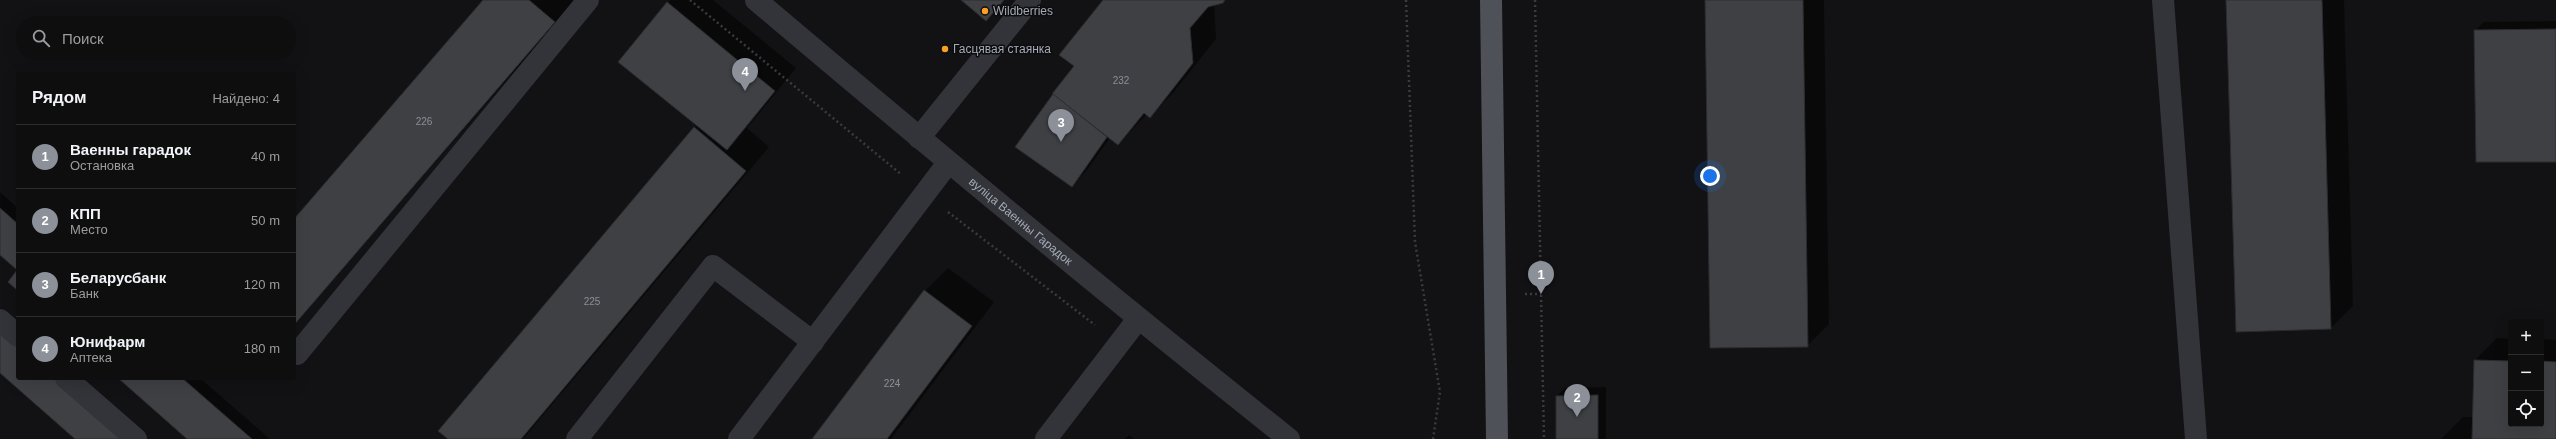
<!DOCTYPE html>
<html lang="ru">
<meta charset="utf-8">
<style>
:root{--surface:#0e0e0f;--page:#1c1c1d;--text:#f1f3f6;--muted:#9b9c9e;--line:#2e2e2f;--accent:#8c9099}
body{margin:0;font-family:Arial,sans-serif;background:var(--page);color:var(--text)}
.controls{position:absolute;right:12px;bottom:12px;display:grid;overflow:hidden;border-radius:4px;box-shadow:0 4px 16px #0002}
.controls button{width:36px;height:36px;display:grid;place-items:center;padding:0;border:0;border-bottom:1px solid var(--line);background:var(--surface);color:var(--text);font:20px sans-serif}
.you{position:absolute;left:1710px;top:176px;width:14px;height:14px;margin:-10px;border:3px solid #fff;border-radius:50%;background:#1a73e8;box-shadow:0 0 0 6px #1a73e833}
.badge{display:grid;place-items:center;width:26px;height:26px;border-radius:50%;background:var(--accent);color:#fff;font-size:13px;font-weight:700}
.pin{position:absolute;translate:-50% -33px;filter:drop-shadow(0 1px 2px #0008)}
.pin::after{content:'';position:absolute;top:21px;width:14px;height:12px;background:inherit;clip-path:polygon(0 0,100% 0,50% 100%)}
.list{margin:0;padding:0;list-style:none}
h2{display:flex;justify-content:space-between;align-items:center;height:52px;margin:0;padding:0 16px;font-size:17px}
h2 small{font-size:13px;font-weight:400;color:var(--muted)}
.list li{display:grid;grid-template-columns:26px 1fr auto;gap:12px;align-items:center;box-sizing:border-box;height:64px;padding:0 16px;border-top:1px solid var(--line)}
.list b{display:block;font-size:15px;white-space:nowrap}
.list p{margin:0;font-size:13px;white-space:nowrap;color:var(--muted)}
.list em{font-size:13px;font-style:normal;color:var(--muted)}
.icon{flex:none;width:22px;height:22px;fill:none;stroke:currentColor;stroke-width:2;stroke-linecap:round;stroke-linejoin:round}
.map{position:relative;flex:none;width:2556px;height:439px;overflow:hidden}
.search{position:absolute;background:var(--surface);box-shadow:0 4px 16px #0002;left:16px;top:16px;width:280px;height:44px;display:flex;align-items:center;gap:10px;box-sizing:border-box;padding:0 14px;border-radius:22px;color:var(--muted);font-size:15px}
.panel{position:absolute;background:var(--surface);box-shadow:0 4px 16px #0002;left:16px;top:72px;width:280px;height:308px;border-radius:4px}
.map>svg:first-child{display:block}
</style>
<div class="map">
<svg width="2556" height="439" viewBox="0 0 2556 439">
<rect width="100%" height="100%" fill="#121214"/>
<g fill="#0007">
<polygon points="484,0 576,0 294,325 294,221"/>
<polygon points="670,0 713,0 796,68 747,128 769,147 523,439 450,439 697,125 668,3"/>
<polygon points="1104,0 1224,0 1214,5 1216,39 1173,93 1150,116 1147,114 1118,144 1110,138 1087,170 1072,186 1075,66"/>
<polygon points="1706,0 1824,0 1829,324 1807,346"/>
<polygon points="2227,0 2344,0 2353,306 2331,328"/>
<polygon points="2556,21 2556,161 2475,31 2484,22"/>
<polygon points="0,192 18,208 18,270 0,254"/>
<polygon points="948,268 994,302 891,439 814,439 925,291"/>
<polygon points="2497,338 2511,339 2511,424 2541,424 2541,339 2556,340 2556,439 2441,439 2463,417 2473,417 2475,360"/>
<polygon points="119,378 200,378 270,439 189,439"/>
<polygon points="1606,387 1606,439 1557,439 1557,396 1565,388"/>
<polygon points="1129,435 1134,439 1125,439"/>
</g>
<g fill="#3e4044" stroke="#2c2c30">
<polygon points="483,0 529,0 555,22 294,325 294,219"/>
<polygon points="961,0 1004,0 986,21"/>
<polygon points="1103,0 1225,0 1223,3 1208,7 1190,28 1193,63 1150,118 1144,113 1118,145 1052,94 1074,66 1059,55"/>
<polygon points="1705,0 1803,0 1808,347 1710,348"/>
<polygon points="2226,0 2322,0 2331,329 2236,332"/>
<polygon points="667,2 775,91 727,150 618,62"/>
<polygon points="2556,29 2556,162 2476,162 2474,30"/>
<polygon points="1053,94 1107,137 1072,187 1015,147"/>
<polygon points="694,127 746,171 521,439 448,439 438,431"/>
<polygon points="0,208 18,224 18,291 8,282 17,270 0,255"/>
<polygon points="924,290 972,326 887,439 812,439"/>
<polygon points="0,325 18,341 18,378 60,378 130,439 75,439 0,373"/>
<polygon points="2474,360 2511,361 2511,424 2541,424 2541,361 2556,362 2556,439 2472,439"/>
<polygon points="118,378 182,378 252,439 187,439"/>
<polygon points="1598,395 1598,439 1556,439 1556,396"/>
</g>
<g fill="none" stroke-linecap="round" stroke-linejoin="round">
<g stroke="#393b40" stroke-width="2.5" stroke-dasharray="2 3" stroke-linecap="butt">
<polyline points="690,0 902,175"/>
<polyline points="1406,0 1415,242 1440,392 1433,439"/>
<polyline points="1535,0 1544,439"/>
<polyline points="948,212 1095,325"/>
<polyline points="1525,294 1541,294"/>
</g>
<g stroke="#333439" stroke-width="22">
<path id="s1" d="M 756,0 C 932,149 1109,296 1289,439"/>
<polyline points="2163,0 2196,439"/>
<polyline points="919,138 1030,0"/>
<polyline points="0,320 18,336"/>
<polyline points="297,354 588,0"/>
<polyline points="66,378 136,439"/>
<polyline points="577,439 713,266 813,342"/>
<polyline points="739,439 948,163"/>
<polyline points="1046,439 1138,319"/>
</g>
<polyline stroke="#4f5158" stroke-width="22" points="1491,0 1497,439"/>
</g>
<g fill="#f9a025" stroke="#0d0d0f" stroke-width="1.5">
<circle cx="985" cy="11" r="4"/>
<circle cx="945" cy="49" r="4"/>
</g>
<g text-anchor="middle" stroke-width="3" stroke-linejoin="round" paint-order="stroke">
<g font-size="10" fill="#8a9099">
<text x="1121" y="84">232</text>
<text x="424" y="125">226</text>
<text x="592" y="305">225</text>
<text x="892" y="387">224</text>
</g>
<g font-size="12" fill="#a3aab5" stroke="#0d0d0f" text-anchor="start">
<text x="993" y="15">Wildberries</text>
<text x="953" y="53">Гасцявая стаянка</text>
</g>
<g font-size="12" fill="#a3aab5" stroke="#0d0d0f">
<text dy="4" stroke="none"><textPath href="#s1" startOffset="345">вуліца Ваенны Гарадок</textPath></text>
</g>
</g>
</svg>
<div class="controls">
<button>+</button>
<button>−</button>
<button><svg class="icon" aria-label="locate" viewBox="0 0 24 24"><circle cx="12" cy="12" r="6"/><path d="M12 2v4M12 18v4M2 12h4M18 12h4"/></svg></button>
</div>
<div class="you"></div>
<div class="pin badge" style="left:1541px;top:294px">1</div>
<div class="pin badge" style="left:1577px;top:417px">2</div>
<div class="pin badge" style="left:1061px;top:142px">3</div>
<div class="pin badge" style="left:745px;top:91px">4</div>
<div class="search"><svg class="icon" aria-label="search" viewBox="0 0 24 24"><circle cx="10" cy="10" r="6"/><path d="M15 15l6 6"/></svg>Поиск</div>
<section class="panel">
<h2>Рядом<small>Найдено: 4</small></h2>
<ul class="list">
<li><span class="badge">1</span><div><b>Ваенны гарадок</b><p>Остановка</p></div><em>40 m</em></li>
<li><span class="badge">2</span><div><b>КПП</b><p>Место</p></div><em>50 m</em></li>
<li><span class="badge">3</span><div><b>Беларусбанк</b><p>Банк</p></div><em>120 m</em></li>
<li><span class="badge">4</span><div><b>Юнифарм</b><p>Аптека</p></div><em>180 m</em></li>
</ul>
</section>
</div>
